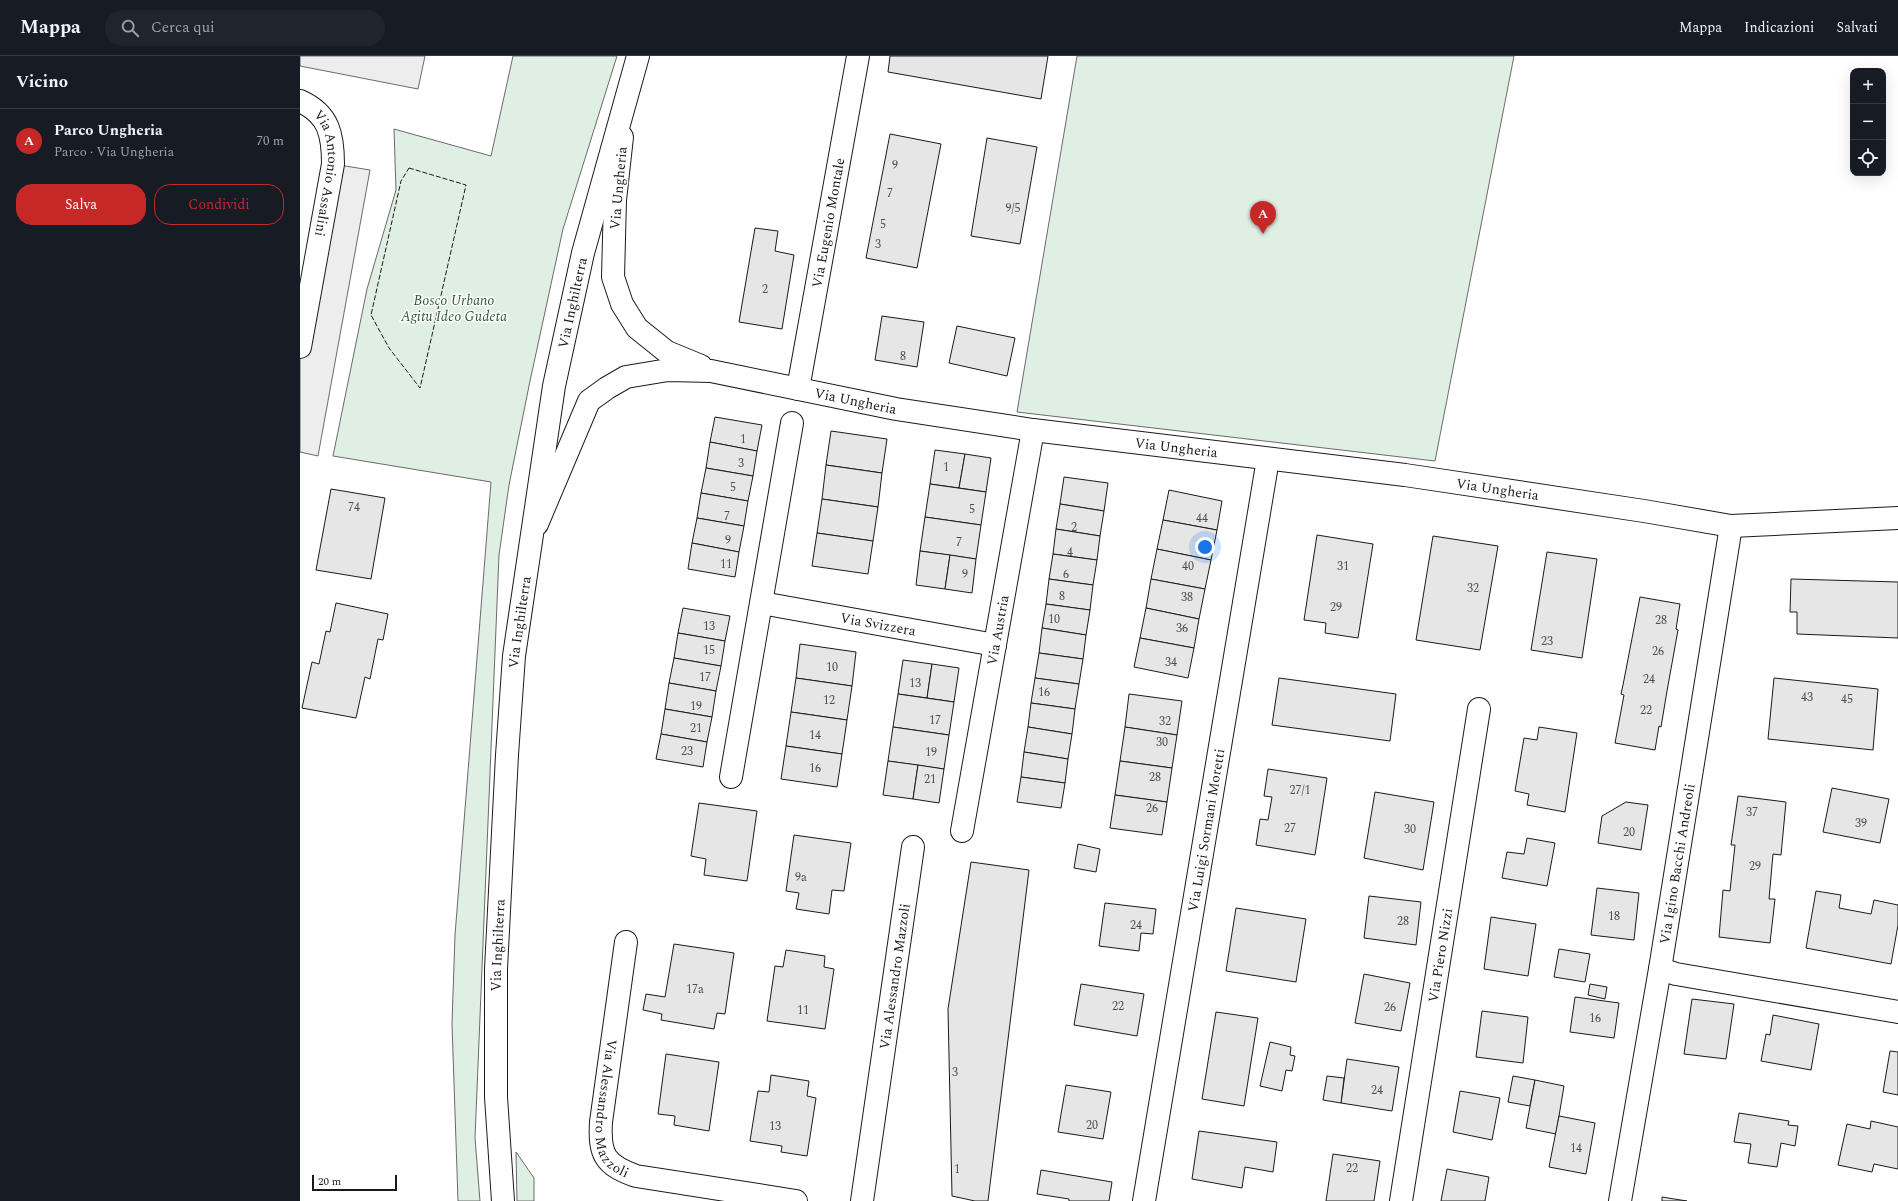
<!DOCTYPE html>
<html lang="it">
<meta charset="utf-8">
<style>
:root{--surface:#171b24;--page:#20242c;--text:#f1f3f6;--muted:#9ea1a6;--line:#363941;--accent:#c62828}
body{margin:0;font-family:Spectral,serif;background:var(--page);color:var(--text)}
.controls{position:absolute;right:12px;top:12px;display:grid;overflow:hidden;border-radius:8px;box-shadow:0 4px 16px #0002}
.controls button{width:36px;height:36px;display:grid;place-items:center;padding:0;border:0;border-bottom:1px solid var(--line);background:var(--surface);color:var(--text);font:20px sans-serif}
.scale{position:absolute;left:12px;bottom:10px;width:85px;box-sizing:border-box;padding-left:4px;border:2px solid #1a1a1a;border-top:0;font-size:11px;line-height:14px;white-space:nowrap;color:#1a1a1a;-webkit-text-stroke:3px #fff;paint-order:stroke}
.you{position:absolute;left:905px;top:491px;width:14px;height:14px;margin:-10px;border:3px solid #fff;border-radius:50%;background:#1a73e8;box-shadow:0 0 0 6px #1a73e833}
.badge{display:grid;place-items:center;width:26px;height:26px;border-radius:50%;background:var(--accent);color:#fff;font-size:13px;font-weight:700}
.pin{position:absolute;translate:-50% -33px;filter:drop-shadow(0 1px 2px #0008)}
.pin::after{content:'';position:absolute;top:21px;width:14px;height:12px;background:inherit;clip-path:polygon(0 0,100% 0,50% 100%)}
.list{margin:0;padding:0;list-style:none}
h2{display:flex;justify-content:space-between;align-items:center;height:52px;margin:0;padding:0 16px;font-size:17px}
h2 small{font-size:13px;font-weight:400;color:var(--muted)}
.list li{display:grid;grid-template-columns:26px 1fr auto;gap:12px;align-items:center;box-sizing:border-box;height:64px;padding:0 16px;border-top:1px solid var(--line)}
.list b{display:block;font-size:15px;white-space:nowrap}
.list p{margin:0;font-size:13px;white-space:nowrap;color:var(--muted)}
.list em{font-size:13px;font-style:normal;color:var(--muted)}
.actions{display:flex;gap:8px;padding:12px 16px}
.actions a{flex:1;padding:9px 0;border:1px solid var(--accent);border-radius:16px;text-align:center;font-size:14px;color:var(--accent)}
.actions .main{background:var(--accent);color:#fff}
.icon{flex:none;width:22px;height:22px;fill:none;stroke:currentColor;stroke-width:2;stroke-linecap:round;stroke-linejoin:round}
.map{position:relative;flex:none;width:1598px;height:1145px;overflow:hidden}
header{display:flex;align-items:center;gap:24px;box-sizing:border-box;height:56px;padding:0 20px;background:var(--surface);border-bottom:1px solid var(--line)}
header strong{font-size:19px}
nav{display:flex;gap:22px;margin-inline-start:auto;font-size:14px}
.search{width:280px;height:36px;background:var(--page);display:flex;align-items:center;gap:10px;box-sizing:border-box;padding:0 14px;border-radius:22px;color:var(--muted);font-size:15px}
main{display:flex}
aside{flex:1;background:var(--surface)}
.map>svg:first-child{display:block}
</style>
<header>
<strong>Mappa</strong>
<div class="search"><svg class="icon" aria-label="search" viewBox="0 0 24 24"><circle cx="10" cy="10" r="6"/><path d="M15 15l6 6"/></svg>Cerca qui</div>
<nav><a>Mappa</a><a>Indicazioni</a><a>Salvati</a></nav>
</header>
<main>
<aside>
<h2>Vicino<small></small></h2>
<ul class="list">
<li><span class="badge">A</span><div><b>Parco Ungheria</b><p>Parco · Via Ungheria</p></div><em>70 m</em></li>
</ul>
<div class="actions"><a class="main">Salva</a><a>Condividi</a></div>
</aside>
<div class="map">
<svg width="1598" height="1145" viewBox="0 0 1598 1145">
<rect width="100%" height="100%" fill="#fff"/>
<g fill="#e0efe3" stroke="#6a6a6a">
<polygon points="213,0 317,0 263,173 230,325 209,429 199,499 175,1082 180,1145 158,1145 152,968 155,879 191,426 33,400 67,233 96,134 94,73 191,100"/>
<polygon points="777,0 1214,0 1135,405 717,356"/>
<polygon points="216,1096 234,1122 234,1145 217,1145"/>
</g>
<g fill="#ededed" stroke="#6a6a6a">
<polygon points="0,0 125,0 118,33 0,10"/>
<polygon points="33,108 70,114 18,400 0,396 0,292"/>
</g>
<g fill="#e6e6e6" stroke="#1a1a1a">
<polygon points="590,0 748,0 741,43 588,16"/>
<polygon points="590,78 641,88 617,212 566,202"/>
<polygon points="687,82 737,91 720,188 671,180"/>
<polygon points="455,172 478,175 475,195 494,199 482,273 439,266"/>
<polygon points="582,260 624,266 617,311 575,304"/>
<polygon points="657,270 715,282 707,320 649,307"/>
<polygon points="415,361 462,369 457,395 410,386"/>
<polygon points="531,375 587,383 582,417 526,409"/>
<polygon points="410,386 457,395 453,420 406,412"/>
<polygon points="635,394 665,398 659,432 630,428"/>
<polygon points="665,398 691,402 686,436 659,432"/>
<polygon points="526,409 582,417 578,451 522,443"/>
<polygon points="406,412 453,420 448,445 401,437"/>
<polygon points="764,421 808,427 804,455 760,448"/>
<polygon points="630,428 686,436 681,469 625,461"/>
<polygon points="31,433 85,442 71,523 16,514"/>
<polygon points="869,434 922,445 917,474 863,464"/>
<polygon points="401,437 448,445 444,470 397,462"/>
<polygon points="522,443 578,451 573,485 517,477"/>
<polygon points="760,448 804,455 800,480 756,473"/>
<polygon points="625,461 681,469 676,503 620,495"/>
<polygon points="397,462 444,470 439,496 392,487"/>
<polygon points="863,464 917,474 911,504 857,493"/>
<polygon points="756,473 800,480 797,504 753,498"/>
<polygon points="517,477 573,485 568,518 512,510"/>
<polygon points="1017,479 1073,488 1058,582 1025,577 1026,567 1004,564"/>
<polygon points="1133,480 1198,490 1180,594 1116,584"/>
<polygon points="392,487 439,496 435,521 388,513"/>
<polygon points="857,493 911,504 905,533 851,523"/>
<polygon points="620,495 650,499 645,533 616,529"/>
<polygon points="1247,496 1297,503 1282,602 1231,594"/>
<polygon points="753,498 797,504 793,529 749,523"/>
<polygon points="650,499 676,503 672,537 645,533"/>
<polygon points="749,523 793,529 790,554 746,548"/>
<polygon points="851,523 905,533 899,563 846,552"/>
<polygon points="1491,523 1598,526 1598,582 1497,578 1497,556 1490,556"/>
<polygon points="1340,541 1380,548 1376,573 1378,574 1367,635 1361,671 1359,670 1355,694 1315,687 1324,639 1321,638 1323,629"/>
<polygon points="36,547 88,558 83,584 78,583 70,623 65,621 56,662 2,652 12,606 19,608 26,575 30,576"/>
<polygon points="746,548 790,554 786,579 742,572"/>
<polygon points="383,552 430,560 425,585 378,577"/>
<polygon points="846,552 899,563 894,592 840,582"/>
<polygon points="742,572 786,579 783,603 739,597"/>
<polygon points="378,577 425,585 421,610 374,602"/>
<polygon points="840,582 894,592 888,622 834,611"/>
<polygon points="500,588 556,596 552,630 496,622"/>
<polygon points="739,597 783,603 779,628 735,622"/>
<polygon points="374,602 421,610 416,635 369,627"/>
<polygon points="603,604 632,608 627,642 598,638"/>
<polygon points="632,608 659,612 654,646 627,642"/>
<polygon points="496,622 552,630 547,664 491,656"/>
<polygon points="735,622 779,628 775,653 731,647"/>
<polygon points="979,622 1096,638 1090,685 972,669"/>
<polygon points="1474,622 1578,633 1573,694 1468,683"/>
<polygon points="369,627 416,635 412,661 365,653"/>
<polygon points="598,638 654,646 649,679 593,671"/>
<polygon points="829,638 882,645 877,679 825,671"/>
<polygon points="731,647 775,653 772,678 728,671"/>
<polygon points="365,653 412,661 407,686 361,678"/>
<polygon points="491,656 547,664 542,698 486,690"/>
<polygon points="593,671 649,679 644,713 588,705"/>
<polygon points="728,671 772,678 768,703 724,696"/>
<polygon points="825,671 877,679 872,712 820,705"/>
<polygon points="1239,671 1277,677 1265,756 1227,749 1229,738 1215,735 1224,682 1237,684"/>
<polygon points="361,678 407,686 403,711 356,703"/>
<polygon points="486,690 542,698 537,731 481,723"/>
<polygon points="724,696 768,703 765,727 721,721"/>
<polygon points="588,705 618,709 613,743 583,739"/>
<polygon points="820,705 872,712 867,746 815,739"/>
<polygon points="618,709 644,713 639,747 613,743"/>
<polygon points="968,713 1027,722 1015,799 956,789 960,763 968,764 972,741 964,740"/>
<polygon points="721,721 765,727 761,752 717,746"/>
<polygon points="1532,732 1589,743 1580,787 1523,776"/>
<polygon points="1075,736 1134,746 1123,814 1064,802"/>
<polygon points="815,739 867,746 862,779 810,772"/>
<polygon points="1438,740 1486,746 1481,799 1473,798 1469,843 1475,843 1470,887 1419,881 1423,834 1430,835 1435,789 1431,789"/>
<polygon points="1326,746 1348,749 1341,794 1298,787 1302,760"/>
<polygon points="399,747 457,755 447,825 404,819 406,803 391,800"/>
<polygon points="494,779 551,787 544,835 532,834 529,858 496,853 499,837 486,835"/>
<polygon points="1227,782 1255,787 1247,830 1202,822 1207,796 1224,798"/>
<polygon points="778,788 800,793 796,816 774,812"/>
<polygon points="671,806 729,814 688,1145 675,1145 652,1140 648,953"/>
<polygon points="1297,832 1339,837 1334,884 1291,879"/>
<polygon points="1516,835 1541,839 1539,852 1571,858 1574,844 1598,849 1598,869 1591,908 1506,892"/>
<polygon points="1069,840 1121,846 1116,889 1064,882"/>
<polygon points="805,847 856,853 853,878 841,877 839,895 799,890"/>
<polygon points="936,852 1006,863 996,926 926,915"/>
<polygon points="1191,861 1236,868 1228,920 1184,913"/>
<polygon points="374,888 434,897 425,958 417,957 414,973 361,964 362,958 343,954 346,938 365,941"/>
<polygon points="1259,893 1290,898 1285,926 1254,921"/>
<polygon points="486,894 525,900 524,911 534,913 525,973 467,965 475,910 483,911"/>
<polygon points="1064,918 1110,927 1101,975 1055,967"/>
<polygon points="781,928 844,938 837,980 774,969"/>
<polygon points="1290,928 1307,931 1305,943 1288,939"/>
<polygon points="1275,941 1319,947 1314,982 1270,976"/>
<polygon points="1392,943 1434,948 1426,1003 1384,998"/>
<polygon points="1182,955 1228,961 1223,1007 1176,1001"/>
<polygon points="916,956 958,962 944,1050 902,1043"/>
<polygon points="1473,959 1519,968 1511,1014 1461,1005 1466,978 1470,979"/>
<polygon points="970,986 991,991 990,999 995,1000 992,1015 986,1014 982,1035 960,1030"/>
<polygon points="1590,995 1598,996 1598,1039 1583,1036"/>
<polygon points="366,998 419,1006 409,1075 374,1069 375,1060 358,1058"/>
<polygon points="1047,1003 1099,1011 1092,1055 1041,1047"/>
<polygon points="471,1019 509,1025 507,1040 516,1042 507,1100 481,1096 482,1090 450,1085 458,1035 469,1036"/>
<polygon points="1027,1020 1044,1022 1041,1047 1023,1044"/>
<polygon points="1213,1020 1235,1024 1230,1050 1208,1046"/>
<polygon points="1235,1024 1264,1030 1256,1078 1226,1072"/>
<polygon points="766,1029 811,1036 803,1083 758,1076"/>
<polygon points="1160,1035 1200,1042 1192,1084 1153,1076"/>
<polygon points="1439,1057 1489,1065 1488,1069 1498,1070 1495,1090 1481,1087 1477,1111 1448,1107 1451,1088 1434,1086"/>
<polygon points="1259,1060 1295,1067 1286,1118 1249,1111"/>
<polygon points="1571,1065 1598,1071 1598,1113 1574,1108 1572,1116 1538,1109 1547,1068 1570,1073"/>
<polygon points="899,1075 977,1086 973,1116 945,1111 942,1132 892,1123"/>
<polygon points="1033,1098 1080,1105 1074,1145 1026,1145"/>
<polygon points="1147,1113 1189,1121 1185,1145 1141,1145"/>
<polygon points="741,1114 812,1126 809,1145 769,1145 769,1143 737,1138"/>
<polygon points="1362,1141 1387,1145 1362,1145"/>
</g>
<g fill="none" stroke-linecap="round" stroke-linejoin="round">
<g stroke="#1a1a1a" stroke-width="24">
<g id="minor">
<path id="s1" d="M 0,45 C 29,58 33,79 33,108 L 0,291"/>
<polyline points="322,81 315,144 313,221 322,248 337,272 367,296 401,310"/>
<path id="s2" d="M 498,333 L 558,0"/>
<path id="s3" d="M 237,468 L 289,345 L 307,332 L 326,321 L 368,314 L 411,315 L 596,353 L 733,374 L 1105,419 L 1344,455 L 1431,470 L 1598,462"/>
<path id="s4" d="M 462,547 L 695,589"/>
<polyline points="431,721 492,367"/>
<path id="s5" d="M 662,775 L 733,374"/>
<path id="s6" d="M 326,886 L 301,1066 C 299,1099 305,1109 336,1120 L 496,1145"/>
<polyline points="1360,913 1376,918 1598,956"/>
<path id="s7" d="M 562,1145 L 613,791"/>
<path id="s8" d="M 844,1145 L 968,403"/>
<path id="s9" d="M 1101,1145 L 1179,653"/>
<path id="s10" d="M 1320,1145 L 1360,913 L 1431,470"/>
</g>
</g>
<g stroke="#1a1a1a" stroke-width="24">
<g id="primary">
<path id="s11" d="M 203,1145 L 196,1041 L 196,913 L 207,699 L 214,600 L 254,330 L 283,197 L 338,0"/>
</g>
</g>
<use href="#minor" stroke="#fff" stroke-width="22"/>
<use href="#primary" stroke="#fff" stroke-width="22"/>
<polygon stroke="#1a1a1a" stroke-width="1" stroke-dasharray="5 2" stroke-linecap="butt" points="109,112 166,129 120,332 89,292 71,259 101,125"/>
</g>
<g text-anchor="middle" stroke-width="3" stroke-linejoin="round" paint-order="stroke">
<g font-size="12" fill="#4d4d4d">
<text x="595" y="113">9</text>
<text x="590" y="141">7</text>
<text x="713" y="156">9/5</text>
<text x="583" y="172">5</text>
<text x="578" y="192">3</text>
<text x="465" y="237">2</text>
<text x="603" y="304">8</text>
<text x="443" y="387">1</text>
<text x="441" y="411">3</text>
<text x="646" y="415">1</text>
<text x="433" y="435">5</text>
<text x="54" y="455">74</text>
<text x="672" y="457">5</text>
<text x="427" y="464">7</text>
<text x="902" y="466">44</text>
<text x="774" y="475">2</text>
<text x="428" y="488">9</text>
<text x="659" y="490">7</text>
<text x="770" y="500">4</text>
<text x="426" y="512">11</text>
<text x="888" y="514">40</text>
<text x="1043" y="514">31</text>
<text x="665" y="522">9</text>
<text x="766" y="522">6</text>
<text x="1173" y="536">32</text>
<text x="762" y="544">8</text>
<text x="887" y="545">38</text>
<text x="1036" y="555">29</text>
<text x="754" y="567">10</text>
<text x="1361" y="568">28</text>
<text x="409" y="574">13</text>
<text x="882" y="576">36</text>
<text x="1247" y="589">23</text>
<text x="409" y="598">15</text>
<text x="1358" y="599">26</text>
<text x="871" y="610">34</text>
<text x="532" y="615">10</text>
<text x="405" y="625">17</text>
<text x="1349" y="627">24</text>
<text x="615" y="631">13</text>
<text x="744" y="640">16</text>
<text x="1507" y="645">43</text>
<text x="1547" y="647">45</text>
<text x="529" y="648">12</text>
<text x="396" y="654">19</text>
<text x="1346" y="658">22</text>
<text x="635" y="668">17</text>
<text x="865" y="669">32</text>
<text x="396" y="676">21</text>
<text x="515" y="683">14</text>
<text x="862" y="690">30</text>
<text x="387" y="699">23</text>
<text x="631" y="700">19</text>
<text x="515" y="716">16</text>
<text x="855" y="725">28</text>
<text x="630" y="727">21</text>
<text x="1000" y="738">27/1</text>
<text x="852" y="756">26</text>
<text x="1452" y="760">37</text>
<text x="1561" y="771">39</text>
<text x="990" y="776">27</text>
<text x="1110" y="777">30</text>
<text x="1329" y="780">20</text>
<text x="1455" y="814">29</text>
<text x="501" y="825">9a</text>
<text x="1314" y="864">18</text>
<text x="1103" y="869">28</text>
<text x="836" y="873">24</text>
<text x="395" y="937">17a</text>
<text x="818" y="954">22</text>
<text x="1090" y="955">26</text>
<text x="503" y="958">11</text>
<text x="1295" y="966">16</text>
<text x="655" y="1020">3</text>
<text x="1077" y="1038">24</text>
<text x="792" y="1073">20</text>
<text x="475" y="1074">13</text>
<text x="1276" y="1096">14</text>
<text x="1052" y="1116">22</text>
<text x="657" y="1117">1</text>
</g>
<g font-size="14" fill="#1a1a1a" stroke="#fff">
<text dy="5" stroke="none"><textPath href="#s1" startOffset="85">Via Antonio Assalini</textPath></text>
<text transform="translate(318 132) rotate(-85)" y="5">Via Ungheria</text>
<text dy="5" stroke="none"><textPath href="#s2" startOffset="169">Via Eugenio Montale</textPath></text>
<text dy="5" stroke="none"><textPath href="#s11" startOffset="904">Via Inghilterra</textPath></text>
<text dy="5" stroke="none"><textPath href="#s3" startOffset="411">Via Ungheria</textPath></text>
<text dy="5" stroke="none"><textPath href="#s3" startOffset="735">Via Ungheria</textPath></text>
<text dy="5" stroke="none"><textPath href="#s3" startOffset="1059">Via Ungheria</textPath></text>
<text dy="5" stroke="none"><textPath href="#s11" startOffset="580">Via Inghilterra</textPath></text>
<text dy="5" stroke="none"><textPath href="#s4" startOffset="118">Via Svizzera</textPath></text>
<text dy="5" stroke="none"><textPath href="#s5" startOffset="204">Via Austria</textPath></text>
<text dy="5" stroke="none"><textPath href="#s8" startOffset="376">Via Luigi Sormani Moretti</textPath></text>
<text dy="5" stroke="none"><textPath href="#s10" startOffset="342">Via Igino Bacchi Andreoli</textPath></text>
<text dy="5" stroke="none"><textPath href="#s11" startOffset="256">Via Inghilterra</textPath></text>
<text dy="5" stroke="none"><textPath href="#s9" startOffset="249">Via Piero Nizzi</textPath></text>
<text dy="5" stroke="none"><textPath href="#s7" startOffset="227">Via Alessandro Mazzoli</textPath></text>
<text dy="5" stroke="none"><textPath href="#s6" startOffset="172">Via Alessandro Mazzoli</textPath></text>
</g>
<g font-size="14" font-style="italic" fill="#2b5a34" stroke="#fff">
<text x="154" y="249">Bosco Urbano<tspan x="154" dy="16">Agitu Ideo Gudeta</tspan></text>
</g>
</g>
</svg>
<div class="controls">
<button>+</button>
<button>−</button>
<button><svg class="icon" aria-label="locate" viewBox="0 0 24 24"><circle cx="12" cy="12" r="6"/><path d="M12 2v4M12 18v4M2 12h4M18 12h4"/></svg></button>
</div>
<div class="scale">20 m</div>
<div class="you"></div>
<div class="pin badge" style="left:963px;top:178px">A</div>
</div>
</main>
